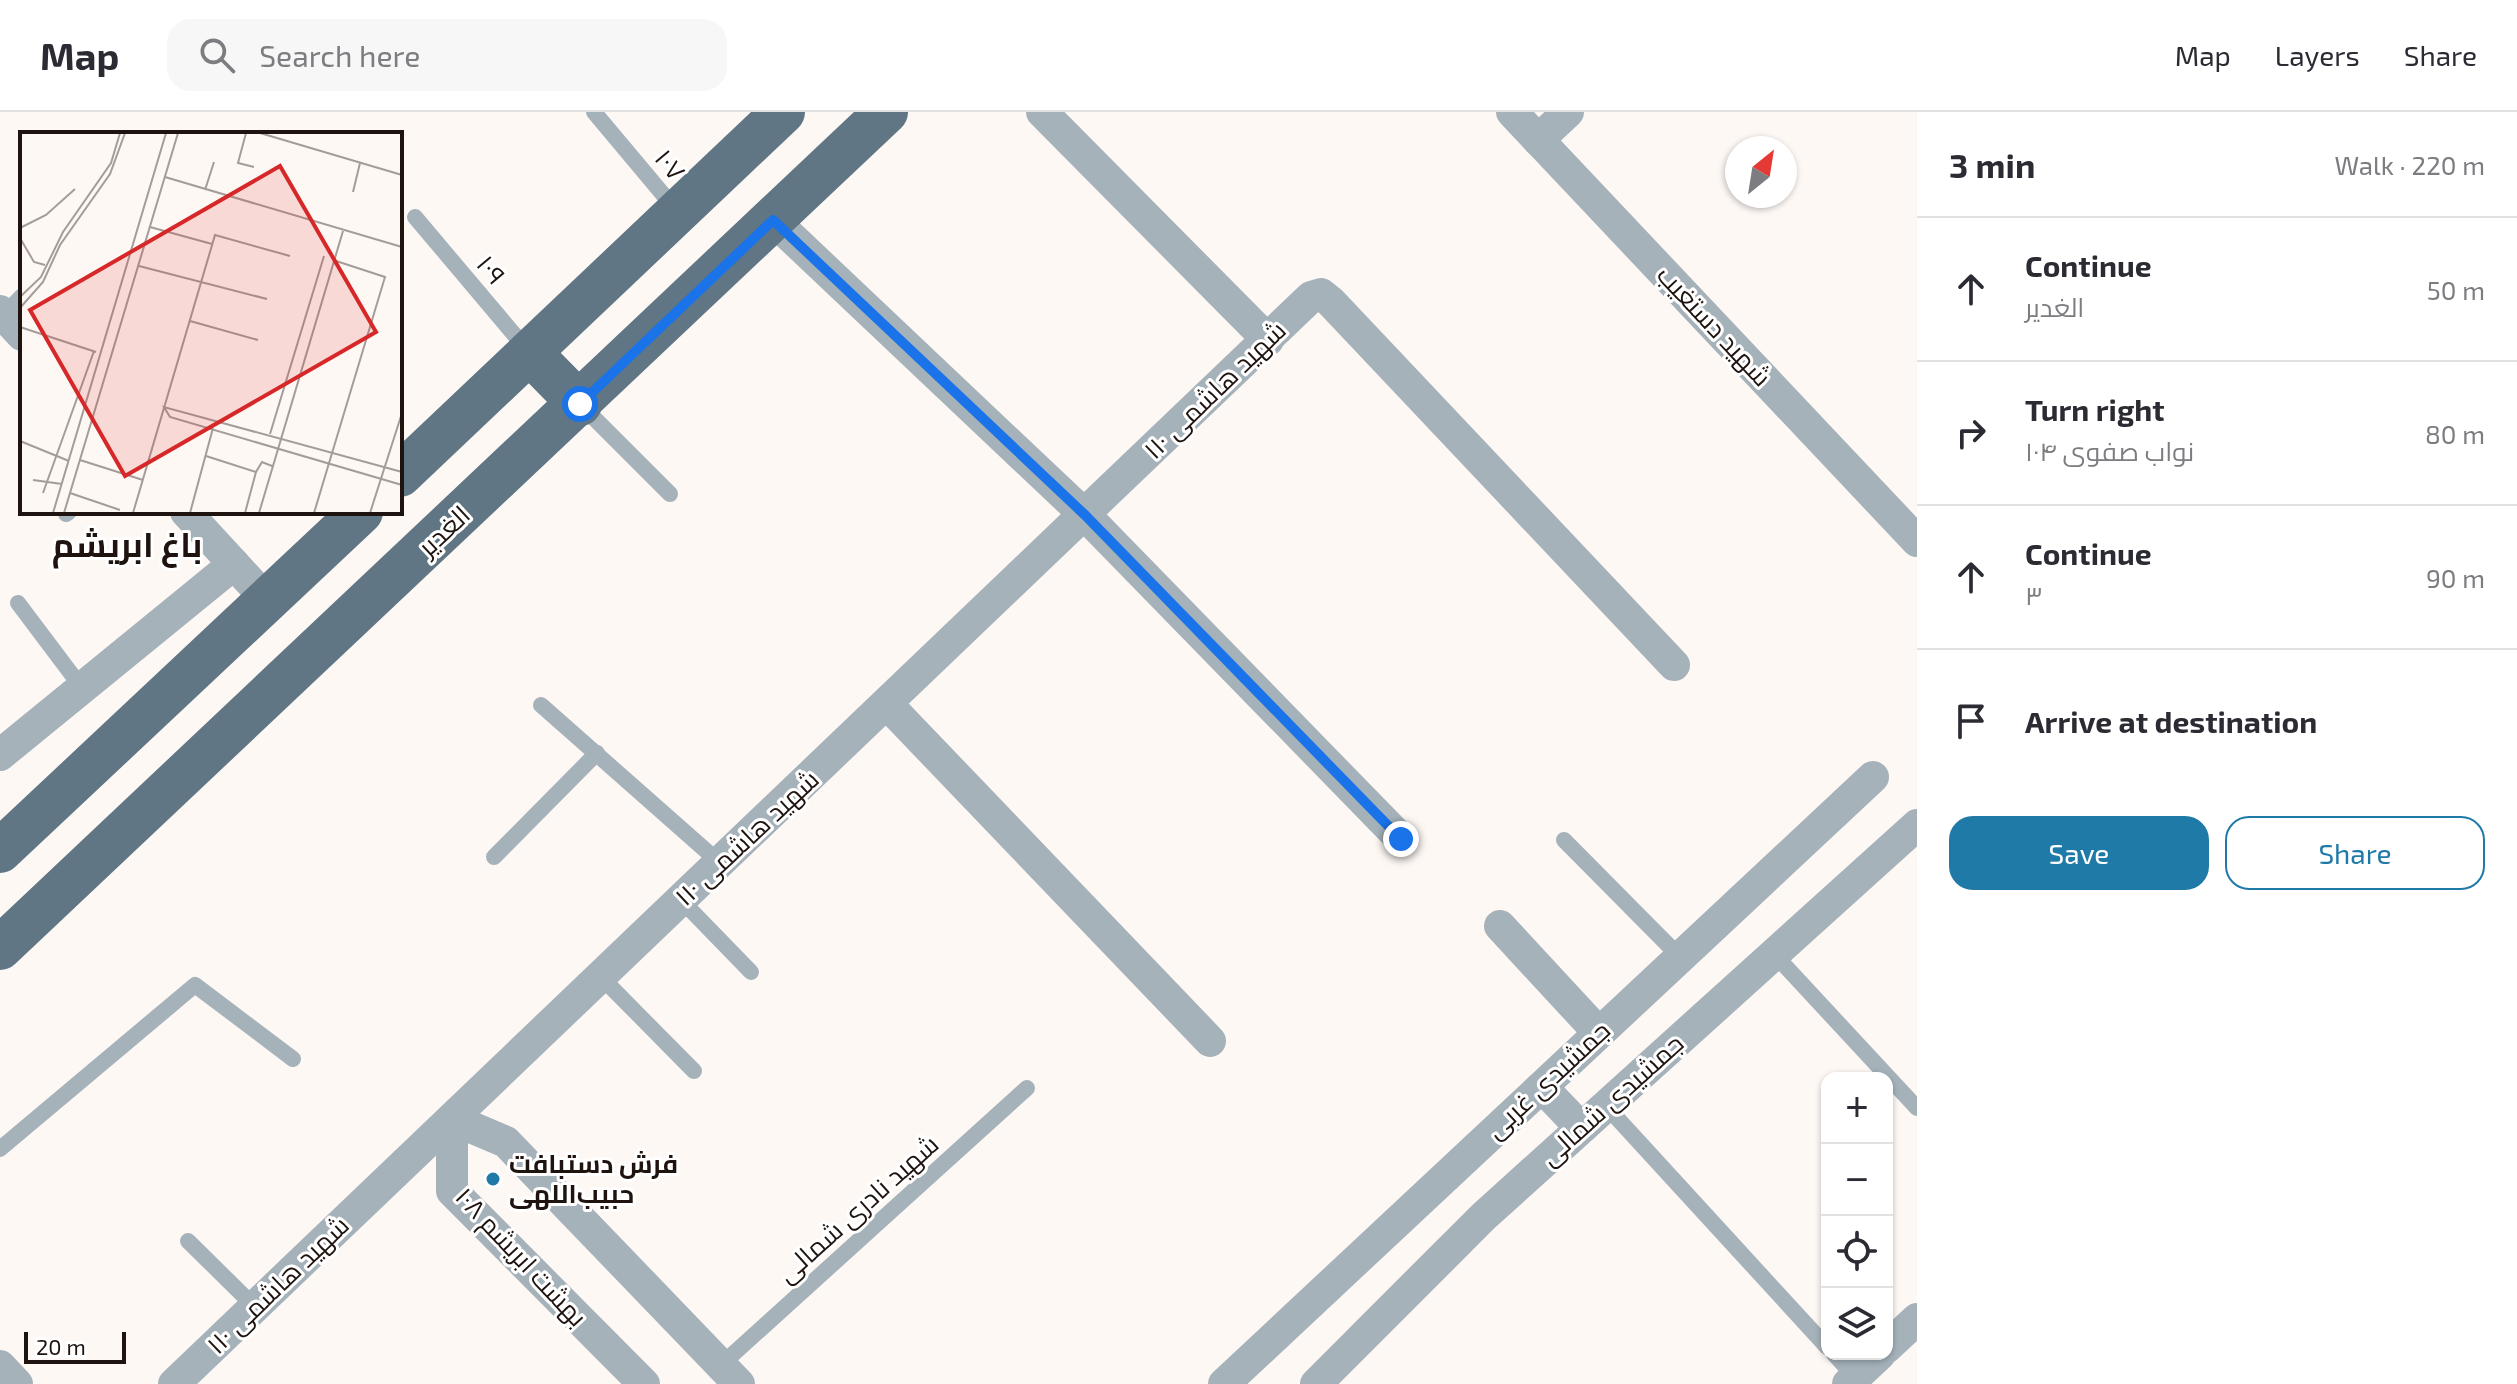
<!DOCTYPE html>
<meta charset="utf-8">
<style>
:root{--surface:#fff;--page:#f7f7f7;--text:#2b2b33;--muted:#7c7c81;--line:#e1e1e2;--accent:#207aa8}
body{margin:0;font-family:"Exo 2",Cairo,sans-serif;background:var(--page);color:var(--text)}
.controls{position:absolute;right:24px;bottom:24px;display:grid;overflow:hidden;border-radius:16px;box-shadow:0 2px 6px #0004}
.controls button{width:72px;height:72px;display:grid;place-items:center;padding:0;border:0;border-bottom:2px solid var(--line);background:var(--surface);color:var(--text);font:40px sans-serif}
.compass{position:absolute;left:1725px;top:24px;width:72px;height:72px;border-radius:50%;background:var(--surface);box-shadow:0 2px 6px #0004;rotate:30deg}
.scale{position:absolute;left:24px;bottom:20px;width:102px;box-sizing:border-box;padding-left:8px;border:4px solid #1e130f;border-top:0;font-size:22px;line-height:28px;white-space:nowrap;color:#1e130f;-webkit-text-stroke:6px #fff;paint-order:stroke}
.stop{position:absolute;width:24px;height:24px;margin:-18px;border:6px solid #1a73e8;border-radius:50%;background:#fff}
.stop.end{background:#1a73e8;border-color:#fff;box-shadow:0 2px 8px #0008}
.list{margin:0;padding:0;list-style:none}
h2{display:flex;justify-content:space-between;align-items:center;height:104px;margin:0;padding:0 32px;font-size:34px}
h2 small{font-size:26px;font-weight:400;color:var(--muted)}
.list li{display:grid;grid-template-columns:52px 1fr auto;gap:24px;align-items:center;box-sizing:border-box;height:144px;padding:0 32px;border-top:2px solid var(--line)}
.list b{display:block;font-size:30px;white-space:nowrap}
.list p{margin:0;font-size:26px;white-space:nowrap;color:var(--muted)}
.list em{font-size:26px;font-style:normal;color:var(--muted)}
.actions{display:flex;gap:16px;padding:24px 32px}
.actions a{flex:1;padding:18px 0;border:2px solid var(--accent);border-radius:24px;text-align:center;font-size:28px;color:var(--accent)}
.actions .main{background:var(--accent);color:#fff}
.icon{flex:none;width:44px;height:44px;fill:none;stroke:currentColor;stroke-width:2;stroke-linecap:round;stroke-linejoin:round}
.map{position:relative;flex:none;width:1917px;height:1272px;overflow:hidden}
header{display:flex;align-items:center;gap:48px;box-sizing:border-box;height:112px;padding:0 40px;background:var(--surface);border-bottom:2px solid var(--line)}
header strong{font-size:38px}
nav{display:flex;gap:44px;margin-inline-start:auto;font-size:28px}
.search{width:560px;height:72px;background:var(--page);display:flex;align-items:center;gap:20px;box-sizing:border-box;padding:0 28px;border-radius:24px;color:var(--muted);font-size:30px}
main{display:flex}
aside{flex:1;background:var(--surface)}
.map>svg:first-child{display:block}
</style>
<header>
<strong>Map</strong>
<div class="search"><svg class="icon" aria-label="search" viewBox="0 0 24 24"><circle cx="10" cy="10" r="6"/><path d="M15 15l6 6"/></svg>Search here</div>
<nav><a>Map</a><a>Layers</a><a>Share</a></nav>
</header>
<main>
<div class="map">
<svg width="1917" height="1272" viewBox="0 0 1917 1272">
<rect width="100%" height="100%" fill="#fef8f5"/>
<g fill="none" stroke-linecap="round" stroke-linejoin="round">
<g stroke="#a6b2ba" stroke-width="16">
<polyline points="594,0 677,99"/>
<polyline points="415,105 529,240"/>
<polyline points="4,203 22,184"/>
<polyline points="581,293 670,382"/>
<polyline points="66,402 69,400"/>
<polyline points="18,491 82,576"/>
<polyline points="541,593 720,751"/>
<polyline points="1564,728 1680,845"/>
<polyline points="494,745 597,641"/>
<polyline points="681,788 751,860"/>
<polyline points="1774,842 1917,996"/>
<polyline points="601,865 694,959"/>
<polyline points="1606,994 1827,1235"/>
<polyline points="0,1037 195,873 293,947"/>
<polyline points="188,1129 255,1195"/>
<polyline points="1834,1242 1855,1265"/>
<polyline points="721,1253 1027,976"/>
</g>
<g stroke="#a6b2ba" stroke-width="32">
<polyline points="1042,0 1268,228"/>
<polyline points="1512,0 1917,429"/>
<polyline points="1538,28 1568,0"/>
<polyline points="773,108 1085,403 1401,727"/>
<polyline points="0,199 22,223"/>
<polyline points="186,400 267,488"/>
<polyline points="888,593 1210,929"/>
<polyline points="0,643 234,452"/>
<polyline points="1500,814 1599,921"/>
<polyline points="1542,975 1581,1016"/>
<polyline points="1887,1235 1917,1207"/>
<polyline points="0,1254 17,1272"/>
<polyline points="174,1272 1311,185 1321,182 1331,190 1674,553"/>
<polyline points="644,1272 452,1079 452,1007 506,1030 739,1272"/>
<polyline points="1224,1272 1873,665"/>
<polyline points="1316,1272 1483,1105 1917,713"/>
<polyline points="1848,1272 1880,1242"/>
</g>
<g stroke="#607684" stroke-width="44">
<polyline points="530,241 580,292"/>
<polyline points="400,363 783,0"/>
<polyline points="0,739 361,400"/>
<polyline points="0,836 886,0"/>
</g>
</g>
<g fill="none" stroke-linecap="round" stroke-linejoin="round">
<polyline stroke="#1a73e8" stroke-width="10" points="580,292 773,108 1085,403 1401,727"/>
</g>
<circle fill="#207aa8" stroke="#fff" stroke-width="3" cx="493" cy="1067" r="8"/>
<g text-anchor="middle" stroke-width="6" stroke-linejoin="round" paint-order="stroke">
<g font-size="26" fill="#1e130f" stroke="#fff">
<text transform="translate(670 53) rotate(50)" y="9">۱۰۷</text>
<text transform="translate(491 158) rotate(50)" y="9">۱۰۹</text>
<text transform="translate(1714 214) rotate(47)" y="9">شهید دستغیب</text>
<text transform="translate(1215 278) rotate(-44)" y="9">شهید هاشمی ۱۱۰</text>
<text transform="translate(444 419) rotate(-43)" y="9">الغدیر</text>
<text transform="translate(747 726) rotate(-43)" y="9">شهید هاشمی ۱۱۰</text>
<text transform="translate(1548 968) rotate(-43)" y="9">جمشیدی غربی</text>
<text transform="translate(1612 988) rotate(-42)" y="9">جمشیدی شمالی</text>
<text transform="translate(858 1097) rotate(-42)" y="9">شهید نادری شمالی</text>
<text transform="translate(521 1145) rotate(47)" y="9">بهشت ابریشم ۱۰۸</text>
<text transform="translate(278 1173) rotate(-44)" y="9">شهید هاشمی ۱۱۰</text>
</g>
<g font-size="26" font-weight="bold" fill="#1e130f" stroke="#fff" text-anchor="start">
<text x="509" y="1061">فرش دستبافت<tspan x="509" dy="30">حبیب‌اللهی</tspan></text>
</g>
<g font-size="34" font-weight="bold" fill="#1e130f" stroke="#fff">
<text x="127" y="445">باغ ابریشم</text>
</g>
</g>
<g transform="translate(20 20)">
<rect width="382" height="382" fill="#fef8f5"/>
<path fill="none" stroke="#a49c99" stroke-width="2" d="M 226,1 L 218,31 L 234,35M 240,1 L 382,43M 145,45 L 382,115M 185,58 L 194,30M 333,60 L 340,31M 130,95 L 192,112M 0,96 L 26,83 L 55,57M 0,106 L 14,130 L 25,133M 119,134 L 247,167M 0,165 L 21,145 L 43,100 L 91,31 L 100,1M 0,176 L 23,150 L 40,113 L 90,42 L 105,1M 170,189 L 238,208M 0,195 L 76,220M 250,302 L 304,124M 0,309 L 49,329M 186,324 L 236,340M 60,328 L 123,348M 382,340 L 144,275 L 150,285 L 382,353M 13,348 L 42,352M 23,361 L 74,219M 50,361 L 100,378M 33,381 L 146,1M 44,381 L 158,1M 113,381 L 195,103 L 270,124M 170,381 L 193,296M 225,381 L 236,340 L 242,330 L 252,334M 239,381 L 323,99M 294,381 L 365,145 L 313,128M 350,381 L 382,281"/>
<path fill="#d62828" fill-opacity="0.15" stroke="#d62828" stroke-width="4" d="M 260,34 L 356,200 L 105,344 L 10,178 Z"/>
<rect width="382" height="382" fill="none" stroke="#1e130f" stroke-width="4"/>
</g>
</svg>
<div class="controls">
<button>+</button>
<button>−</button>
<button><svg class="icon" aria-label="locate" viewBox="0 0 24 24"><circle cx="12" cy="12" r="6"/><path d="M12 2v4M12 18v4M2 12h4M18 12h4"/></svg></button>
<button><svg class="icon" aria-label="layers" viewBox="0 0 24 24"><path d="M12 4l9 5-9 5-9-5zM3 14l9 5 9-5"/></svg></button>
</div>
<svg class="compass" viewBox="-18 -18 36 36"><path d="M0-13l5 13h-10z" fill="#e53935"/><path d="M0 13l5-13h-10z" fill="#7c7c81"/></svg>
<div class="scale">20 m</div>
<div class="stop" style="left:580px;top:292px"></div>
<div class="stop end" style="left:1401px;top:727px"></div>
</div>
<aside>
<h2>3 min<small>Walk · 220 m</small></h2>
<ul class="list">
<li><svg class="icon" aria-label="ahead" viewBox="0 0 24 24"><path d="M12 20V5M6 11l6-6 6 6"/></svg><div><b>Continue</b><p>الغدیر</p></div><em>50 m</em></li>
<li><svg class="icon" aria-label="right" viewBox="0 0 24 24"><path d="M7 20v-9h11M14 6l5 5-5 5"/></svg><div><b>Turn right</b><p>نواب صفوی ۱۰۴</p></div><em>80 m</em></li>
<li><svg class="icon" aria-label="ahead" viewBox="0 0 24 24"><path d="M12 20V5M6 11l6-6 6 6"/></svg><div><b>Continue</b><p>۳</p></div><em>90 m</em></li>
<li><svg class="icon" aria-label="arrive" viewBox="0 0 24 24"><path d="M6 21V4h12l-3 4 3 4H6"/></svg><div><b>Arrive at destination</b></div></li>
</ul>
<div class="actions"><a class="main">Save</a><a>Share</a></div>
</aside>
</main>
